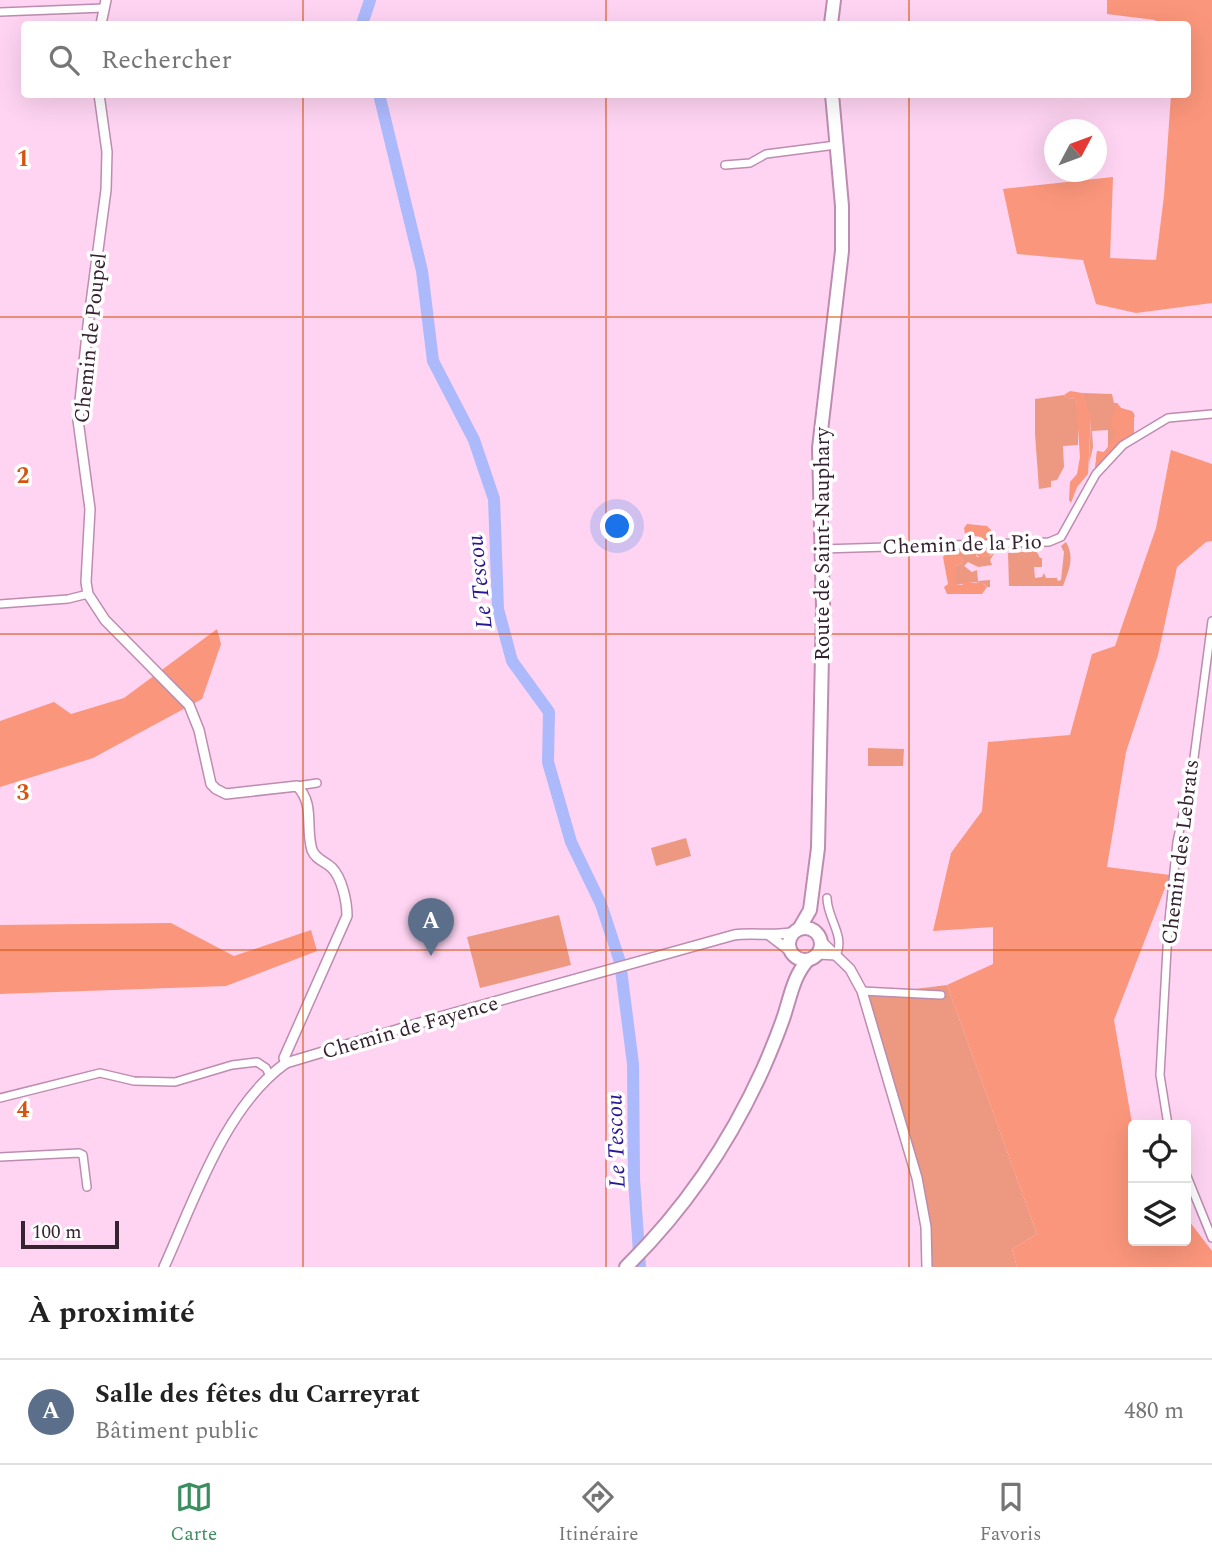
<!DOCTYPE html>
<html lang="fr">
<meta charset="utf-8">
<style>
:root{--surface:#fff;--page:#f2f2f2;--text:#222;--muted:#767676;--line:#e0e0e0;--accent:#3b8d5f}
body{margin:0;font-family:Spectral,serif;background:var(--page);color:var(--text)}
.controls{position:absolute;right:21px;bottom:21px;display:grid;overflow:hidden;border-radius:7px;box-shadow:0 7px 28px #0002}
.controls button{width:63px;height:63px;display:grid;place-items:center;padding:0;border:0;border-bottom:2px solid var(--line);background:var(--surface);color:var(--text);font:35px sans-serif}
.compass{position:absolute;left:1044px;top:119px;width:63px;height:63px;border-radius:50%;background:var(--surface);box-shadow:0 7px 28px #0002;rotate:49deg}
.scale{position:absolute;left:21px;bottom:18px;width:98px;box-sizing:border-box;padding-left:7px;border:4px solid #362332;border-top:0;font-size:19px;line-height:24px;white-space:nowrap;color:#362332;-webkit-text-stroke:5px #fff;paint-order:stroke}
.you{position:absolute;left:618px;top:527px;width:24px;height:24px;margin:-18px;border:5px solid #fff;border-radius:50%;background:#1a73e8;box-shadow:0 0 0 10px #1a73e833}
.badge{display:grid;place-items:center;width:46px;height:46px;border-radius:50%;background:var(--accent);color:#fff;font-size:23px;font-weight:700}
.pin{position:absolute;translate:-50% -58px;filter:drop-shadow(0 2px 4px #0008)}
.pin::after{content:'';position:absolute;top:37px;width:24px;height:21px;background:inherit;clip-path:polygon(0 0,100% 0,50% 100%)}
.list{margin:0;padding:0;list-style:none}
h2{display:flex;justify-content:space-between;align-items:center;height:91px;margin:0;padding:0 28px;font-size:30px}
h2 small{font-size:23px;font-weight:400;color:var(--muted)}
.list li{display:grid;grid-template-columns:46px 1fr auto;gap:21px;align-items:center;box-sizing:border-box;height:105px;padding:0 28px;border-top:2px solid var(--line)}
.list b{display:block;font-size:26px;white-space:nowrap}
.list p{margin:0;font-size:23px;white-space:nowrap;color:var(--muted)}
.list em{font-size:23px;font-style:normal;color:var(--muted)}
.icon{flex:none;width:38px;height:38px;fill:none;stroke:currentColor;stroke-width:2;stroke-linecap:round;stroke-linejoin:round}
.map{position:relative;flex:none;width:1212px;height:1267px;overflow:hidden}
.search{position:absolute;background:var(--surface);box-shadow:0 7px 28px #0002;left:21px;right:21px;top:21px;height:77px;display:flex;align-items:center;gap:18px;box-sizing:border-box;padding:0 24px;border-radius:7px;color:var(--muted);font-size:26px}
.sheet{height:196px;background:var(--surface)}
nav{display:flex;justify-content:space-around;align-items:center;box-sizing:border-box;height:98px;border-top:2px solid var(--line);background:var(--surface);font-size:19px;color:var(--muted)}
nav a{display:grid;justify-items:center;gap:4px}
nav .on{color:var(--accent)}
.map>svg:first-child{display:block}
</style>
<div class="map">
<svg width="1212" height="1267" viewBox="0 0 1212 1267">
<rect width="100%" height="100%" fill="#fed4f2"/>
<g fill="#ed9880">
<path d="M 1082,393 L 1112,394 L 1114,403 L 1117,403 L 1121,408 L 1132,411 L 1135,416 L 1132,422 L 1134,433 C 1129,441 1123,442 1116,447 C 1108,454 1101,462 1095,470 L 1097,451 L 1103,453 L 1108,448 L 1108,430 L 1092,431 L 1093,447 L 1089,464 L 1091,421 Z"/>
<polygon points="1064,395 1067,398 1076,399 1078,415 1078,445 1063,446 1064,467 1057,480 1051,481 1051,487 1039,489 1035,434 1035,399"/>
<path d="M 1066,542 C 1075,558 1069,569 1063,586 L 1009,586 L 1008,553 L 1034,551 L 1035,549 L 1040,558 L 1042,558 L 1042,567 L 1034,567 L 1035,578 L 1042,577 L 1044,573 L 1046,578 L 1057,578 L 1058,581 L 1061,580 L 1064,552 L 1061,546 Z"/>
<path d="M 956,552 L 975,552 L 977,557 L 990,556 L 995,552 L 990,560 L 992,565 L 978,567 L 968,562 L 964,566 L 972,572 L 977,570 L 978,581 L 990,580 L 990,587 L 987,587 C 979,577 966,585 955,585 L 955,566 L 962,563 L 963,559 L 954,555 L 953,553 Z"/>
<polygon points="868,748 904,749 903,766 868,766"/>
<polygon points="686,838 691,856 656,866 651,848"/>
<polygon points="446,912 450,932 432,936 427,916"/>
<polygon points="559,915 571,965 480,988 467,937"/>
<polygon points="947,985 1037,1234 1012,1249 1017,1267 932,1267 925,1199 867,995"/>
</g>
<g fill="#fa967b">
<polygon points="1107,0 1212,0 1212,303 1136,313 1096,304 1083,260 1017,254 1003,189 1113,177 1110,258 1156,260 1164,196 1171,95 1188,94 1188,24 1158,24 1155,20 1107,14"/>
<polygon points="1070,391 1082,393 1091,418 1088,474 1077,487 1071,503 1069,500 1070,482 1077,474 1080,457 1076,399 1067,398 1064,395"/>
<polygon points="1117,403 1121,408 1134,413 1134,433 1129,441 1108,455 1095,470 1097,451 1104,452 1116,436 1110,422"/>
<polygon points="1171,450 1212,464 1212,541 1206,542 1177,567 1158,655 1126,752 1107,867 1170,875 1114,1020 1133,1129 1133,1241 1186,1241 1186,1217 1212,1251 1212,1267 1017,1267 1012,1249 1037,1234 947,985 993,964 993,927 933,931 951,853 982,811 988,742 1070,735 1092,654 1115,646 1156,528"/>
<polygon points="967,524 987,526 991,530 993,542 998,548 989,556 980,558 974,552 953,553 963,559 962,563 955,566 955,585 962,585 969,580 972,583 981,582 987,587 982,594 947,594 944,587 948,584 943,557 947,553 943,546 945,543 966,540 978,548 981,546 981,537 965,534 964,528"/>
<polygon points="217,629 221,644 202,699 93,758 0,787 0,721 54,702 71,714 124,698"/>
<polygon points="171,923 234,956 311,930 317,951 226,986 0,994 0,925"/>
</g>
<g fill="none" stroke-linecap="round" stroke-linejoin="round">
<g stroke="#acb9fb" stroke-width="12">
<polyline points="362,24 370,0"/>
<polyline points="379,94 422,271 433,361 474,440 494,499 498,609 512,661 549,712 548,762 571,842 601,904 620,962 633,1064 634,1179 640,1267"/>
</g>
<g stroke="#bd8cb0" stroke-width="10">
<g id="minor">
<polyline points="0,12 104,8"/>
<polyline points="725,165 750,163 766,154 836,145"/>
<polyline points="822,549 1049,542 1061,537 1096,474 1123,445 1168,418 1212,414"/>
<polyline points="0,604 68,599 88,594"/>
<polyline points="297,786 317,783"/>
<path d="M 827,898 C 827,918 846,937 836,955"/>
<polyline points="862,991 941,995"/>
<polyline points="0,1098 100,1073 134,1081 175,1082 232,1065 257,1062 266,1068 269,1074"/>
<polyline points="1168,1125 1160,1075 1168,931 1177,842 1192,773 1212,621"/>
<polyline points="0,1157 79,1153 83,1155 87,1187"/>
<polyline points="1186,1174 1212,1238"/>
</g>
</g>
<g stroke="#bd8cb0" stroke-width="12">
<g id="tertiary">
<polyline points="101,24 106,0"/>
<path d="M 99,94 L 107,152 L 106,190 L 88,325 L 78,420 L 90,509 L 86,582 L 88,594 L 105,620 L 189,705 L 199,730 L 211,784 L 216,789 L 226,794 L 297,786 C 315,804 305,827 312,850 C 316,860 325,861 332,868 C 342,878 347,902 347,916 L 284,1058 L 286,1063"/>
<polyline points="769,935 790,951"/>
<polyline points="821,941 850,969 862,991 917,1178 926,1227 927,1267"/>
<polyline points="818,954 836,955"/>
<path d="M 164,1267 C 194,1201 225,1106 286,1063 L 440,1017 L 734,935 C 754,932 774,937 794,932"/>
</g>
</g>
<g stroke="#bd8cb0" stroke-width="16">
<g id="primary">
<polyline points="831,24 834,0"/>
<circle cx="805" cy="944" r="16"/>
<polyline points="799,929 810,910 818,848 823,606 819,448 842,251 842,206 832,94"/>
<path d="M 626,1267 C 683,1211 730,1142 763,1069 C 770,1053 777,1036 783,1019 C 790,999 793,976 808,960"/>
</g>
</g>
<use href="#minor" stroke="#fff" stroke-width="7"/>
<use href="#tertiary" stroke="#fff" stroke-width="9"/>
<use href="#primary" stroke="#fff" stroke-width="12"/>
</g>
<path fill="none" stroke="#d65410" stroke-width="2" stroke-opacity="0.55" d="M 303,0 L 303,24M 606,0 L 606,24M 909,0 L 909,24M 303,94 L 303,1267M 606,94 L 606,1267M 909,94 L 909,1267M 0,317 L 1212,317M 0,634 L 1212,634M 0,950 L 1212,950"/>
<g text-anchor="middle" stroke-width="7" stroke-linejoin="round" paint-order="stroke">
<g font-size="21" fill="#362332" stroke="#fff">
<text transform="translate(90 338) rotate(-84)" y="7">Chemin de Poupel</text>
<text transform="translate(822 544) rotate(-90)" y="7">Route de Saint-Nauphary</text>
<text transform="translate(962 544) rotate(-2)" y="7">Chemin de la Pio</text>
<text transform="translate(1180 852) rotate(-83)" y="7">Chemin des Lebrats</text>
<text transform="translate(410 1027) rotate(-16)" y="7">Chemin de Fayence</text>
</g>
<g font-size="23" font-style="italic" fill="#281695" stroke="#fff">
<text transform="translate(479 582) rotate(-96)" y="8">Le Tescou</text>
<text transform="translate(615 1141) rotate(-92)" y="8">Le Tescou</text>
</g>
</g>
<g font-size="23" text-anchor="middle" font-weight="bold" fill="#d65410" stroke="#fff" stroke-width="7" stroke-linejoin="round" paint-order="stroke">
<text x="23" y="166">1</text>
<text x="23" y="483">2</text>
<text x="23" y="800">3</text>
<text x="23" y="1117">4</text>
</g>
</svg>
<div class="controls">
<button><svg class="icon" aria-label="locate" viewBox="0 0 24 24"><circle cx="12" cy="12" r="6"/><path d="M12 2v4M12 18v4M2 12h4M18 12h4"/></svg></button>
<button><svg class="icon" aria-label="layers" viewBox="0 0 24 24"><path d="M12 4l9 5-9 5-9-5zM3 14l9 5 9-5"/></svg></button>
</div>
<svg class="compass" viewBox="-18 -18 36 36"><path d="M0-13l5 13h-10z" fill="#e53935"/><path d="M0 13l5-13h-10z" fill="#767676"/></svg>
<div class="scale">100 m</div>
<div class="you"></div>
<div class="pin badge" style="left:431px;top:956px;background:#5c6f8a">A</div>
<div class="search"><svg class="icon" aria-label="search" viewBox="0 0 24 24"><circle cx="10" cy="10" r="6"/><path d="M15 15l6 6"/></svg>Rechercher</div>
</div>
<section class="sheet">
<h2>À proximité<small></small></h2>
<ul class="list">
<li><span class="badge" style="background:#5c6f8a">A</span><div><b>Salle des fêtes du Carreyrat</b><p>Bâtiment public</p></div><em>480 m</em></li>
</ul>
</section>
<nav>
<a class="on"><svg class="icon" aria-label="map" viewBox="0 0 24 24"><path d="M3 6l6-2 6 2 6-2v14l-6 2-6-2-6 2zM9 4v14M15 6v14"/></svg>Carte</a>
<a><svg class="icon" aria-label="directions" viewBox="0 0 24 24"><path d="M12 3l9 9-9 9-9-9zM9 14v-3h6M13 9l2 2-2 2"/></svg>Itinéraire</a>
<a><svg class="icon" aria-label="saved" viewBox="0 0 24 24"><path d="M7 4h10v16l-5-4-5 4z"/></svg>Favoris</a>
</nav>
